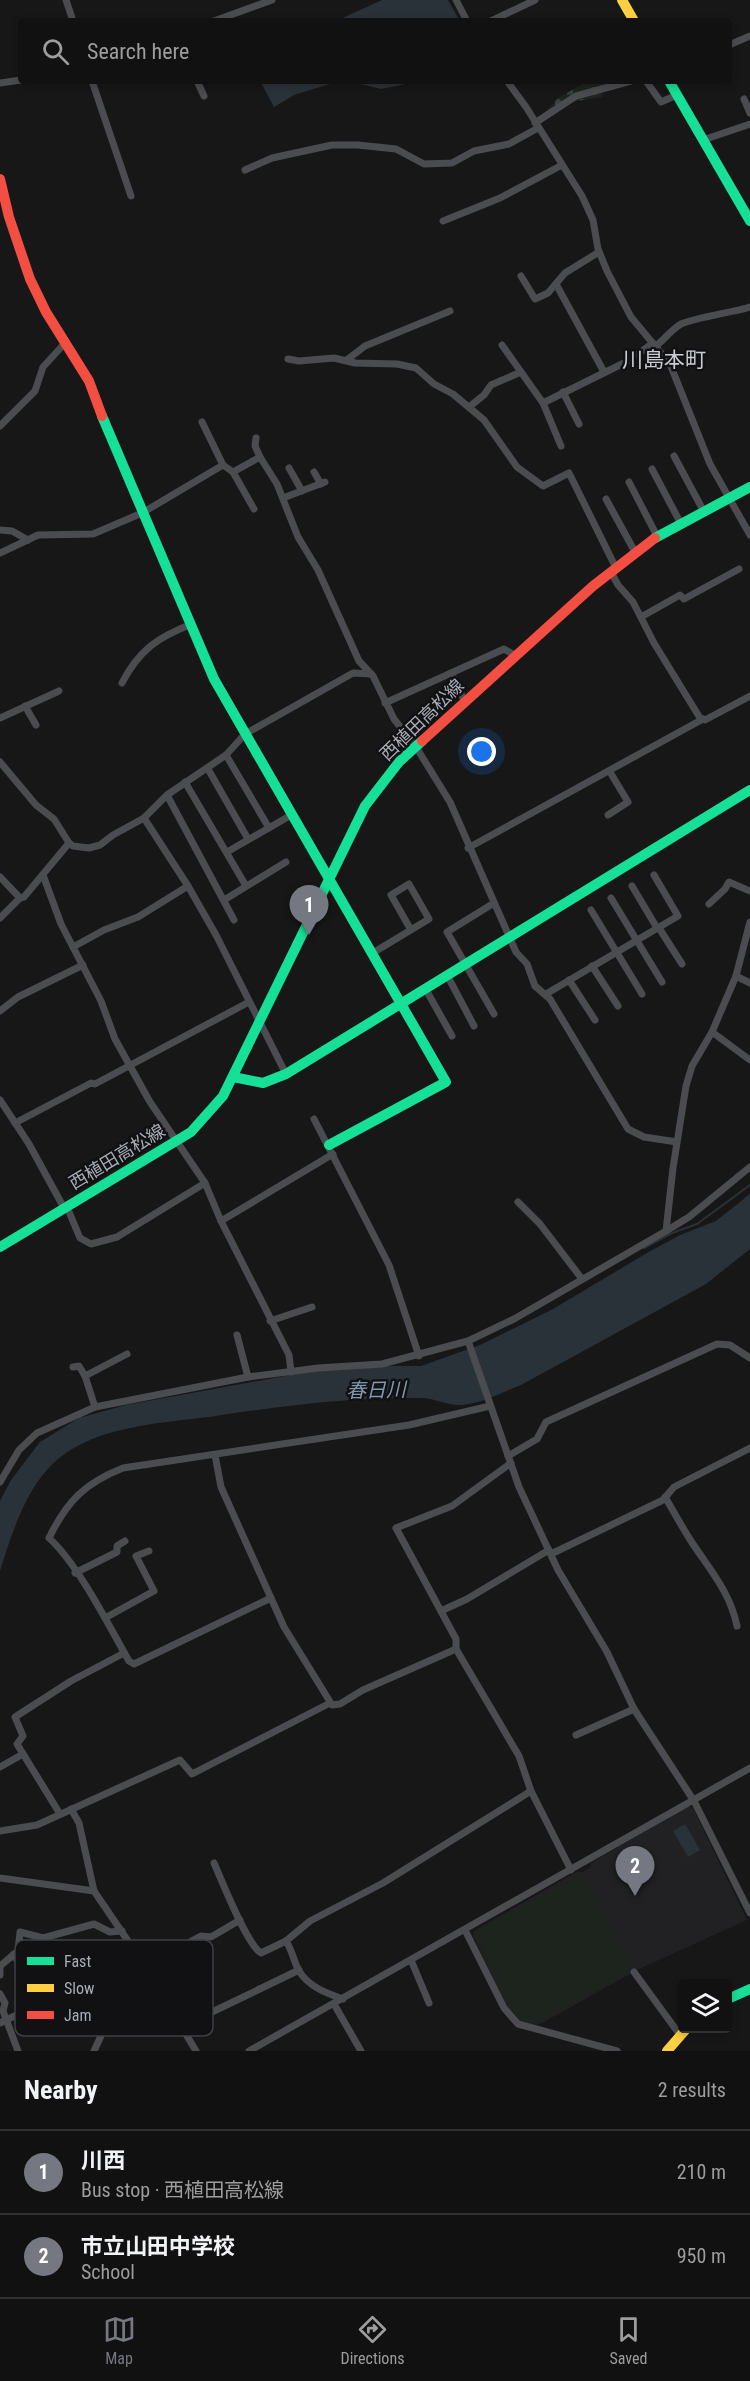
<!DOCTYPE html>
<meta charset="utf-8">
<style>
:root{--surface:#111;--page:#1e1f1f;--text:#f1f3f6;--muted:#9c9d9f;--line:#303131;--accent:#757880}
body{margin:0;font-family:"Roboto Condensed","Noto Sans JP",sans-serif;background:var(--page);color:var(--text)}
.controls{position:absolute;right:18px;bottom:18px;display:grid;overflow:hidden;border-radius:6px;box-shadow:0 3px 9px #0003}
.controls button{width:54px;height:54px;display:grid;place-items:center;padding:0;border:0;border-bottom:2px solid var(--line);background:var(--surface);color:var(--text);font:30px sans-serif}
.you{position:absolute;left:482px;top:752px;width:21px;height:21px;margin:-15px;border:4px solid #fff;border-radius:50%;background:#1a73e8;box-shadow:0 0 0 9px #1a73e833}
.badge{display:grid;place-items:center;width:39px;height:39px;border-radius:50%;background:var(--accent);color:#fff;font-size:20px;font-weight:700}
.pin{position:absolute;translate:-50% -50px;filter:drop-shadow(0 2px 3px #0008)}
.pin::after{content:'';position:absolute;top:32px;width:21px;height:18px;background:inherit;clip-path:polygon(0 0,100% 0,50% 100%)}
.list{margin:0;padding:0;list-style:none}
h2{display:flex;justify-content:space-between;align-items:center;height:78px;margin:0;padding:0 24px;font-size:26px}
h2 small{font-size:20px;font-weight:400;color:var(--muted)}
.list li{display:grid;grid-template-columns:39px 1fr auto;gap:18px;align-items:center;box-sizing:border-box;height:84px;padding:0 24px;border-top:2px solid var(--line)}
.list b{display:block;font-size:22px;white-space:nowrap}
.list p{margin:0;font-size:20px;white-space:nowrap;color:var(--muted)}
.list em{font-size:20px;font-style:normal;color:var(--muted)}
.icon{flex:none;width:33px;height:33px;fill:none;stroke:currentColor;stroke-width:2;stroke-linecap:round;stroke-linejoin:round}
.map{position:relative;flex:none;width:750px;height:2051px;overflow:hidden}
.search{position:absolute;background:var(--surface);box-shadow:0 3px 9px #0003;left:18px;right:18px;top:18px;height:66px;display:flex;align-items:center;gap:15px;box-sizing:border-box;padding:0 21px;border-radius:6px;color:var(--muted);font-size:22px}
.sheet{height:246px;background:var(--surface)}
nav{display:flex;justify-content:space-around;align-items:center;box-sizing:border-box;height:84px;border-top:2px solid var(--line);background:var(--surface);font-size:16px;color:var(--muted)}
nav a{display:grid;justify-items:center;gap:3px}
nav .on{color:var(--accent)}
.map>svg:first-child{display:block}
</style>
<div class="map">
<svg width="750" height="2051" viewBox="0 0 750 2051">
<defs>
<pattern id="cemetery-stones" width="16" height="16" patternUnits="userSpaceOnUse" patternTransform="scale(1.5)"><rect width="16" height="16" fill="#1d241e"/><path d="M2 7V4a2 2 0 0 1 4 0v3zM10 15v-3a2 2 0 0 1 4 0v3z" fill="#3b413d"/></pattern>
</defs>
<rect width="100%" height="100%" fill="#171717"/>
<polygon fill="#212123" points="688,1806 693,1808 747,1920 639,1969 542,2023 531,2026 520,2022 505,2004 473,1935 474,1931 578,1871 582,1872 590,1868 591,1863"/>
<polygon fill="url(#cemetery-stones)" points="588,81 619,81 604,85 602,97 570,102 543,115 558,98"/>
<path fill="#1d241e" d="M 579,1875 L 585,1877 L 630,1962 L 628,1973 L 542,2021 C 530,2024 522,2023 514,2013 L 477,1937 L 479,1930 Z"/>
<g fill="#2a3239">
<polygon points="382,0 448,0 460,21 336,21"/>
<polygon points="260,81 340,81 294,95 274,107"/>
<polygon points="348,81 421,81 381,89"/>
<path d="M 750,1194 L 750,1249 L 706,1284 L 521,1385 C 503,1392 481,1404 461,1405 C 448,1406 434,1398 421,1398 C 348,1397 281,1406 209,1417 C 160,1423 98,1426 58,1459 C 26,1486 12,1533 0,1571 L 0,1501 L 11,1480 L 40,1442 L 79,1418 L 126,1405 L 313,1371 L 376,1366 L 421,1366 L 480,1345 L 553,1309 L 647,1253 L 680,1235 L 716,1221 Z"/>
<polygon points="685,1824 700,1850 688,1857 673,1831"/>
</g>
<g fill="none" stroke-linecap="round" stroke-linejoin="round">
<polyline stroke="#2a3239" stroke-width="2" points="644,1248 672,1233 697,1224 750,1185"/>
<g stroke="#4b4c50" stroke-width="7">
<polyline points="66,0 73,21"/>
<polyline points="456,0 467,21"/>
<polyline points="214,21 272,0"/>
<polyline points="491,21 535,0"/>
<polyline points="729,45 750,36"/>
<polyline points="92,81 131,196"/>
<polyline points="197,81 204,96"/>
<polyline points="507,81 526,107 582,196 593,220 598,249 607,271 631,317 670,364 710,464 750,535"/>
<polyline points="646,81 661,102 677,95"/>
<polyline points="0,83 21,80"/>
<polyline points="744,99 750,113"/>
<polyline points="535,123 576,96 631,81"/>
<polyline points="703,140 750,124"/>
<polyline points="245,170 272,158 332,145 358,145 396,149 424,164 452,163 474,151 509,144 538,128"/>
<polyline points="443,221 500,198 562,165"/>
<polyline points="521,276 535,299 548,293 565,273 599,252"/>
<polyline points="556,284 604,372"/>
<polyline points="502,345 543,403 561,446"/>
<path d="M 656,346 C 665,339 671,330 681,324 C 693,318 734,312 750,307"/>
<polyline points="288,359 299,361 334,358 355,363 397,364 416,368 434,384 453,394 484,420 517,467 543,486 569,473 616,568"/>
<polyline points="348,359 365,346 450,311"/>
<polyline points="563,392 579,424"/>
<polyline points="543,403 628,361 653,343"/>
<polyline points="469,407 484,395 491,385 521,372"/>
<polyline points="202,422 223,465 233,472 254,509"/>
<polyline points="0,426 35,391 43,367 66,342"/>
<polyline points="256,438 255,446 260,457 277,484 298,537 318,570 359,661 373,676 394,719 416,747 450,802 516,952 527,964 535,986 550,999 628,1129 644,1137 677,1142"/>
<polyline points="674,456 703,510"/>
<polyline points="289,468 302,491"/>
<polyline points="652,469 680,522"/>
<polyline points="233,472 260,457"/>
<polyline points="314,472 321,484"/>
<polyline points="629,482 657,536"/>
<polyline points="283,498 325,482"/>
<polyline points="606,499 635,552"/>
<polyline points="0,530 12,531 28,540"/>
<polyline points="0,553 38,535 93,534 142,513 223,465"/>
<polyline points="611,572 618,585 633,602 654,643 700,718 705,720 750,696"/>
<polyline points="641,617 680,595 684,599 739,569"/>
<polyline points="451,673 465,702"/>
<path d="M 122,683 C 139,650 158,637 192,624"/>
<polyline points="385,703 504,649 516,656"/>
<polyline points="25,706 36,725"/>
<polyline points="0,718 59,691"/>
<polyline points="226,755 269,828"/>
<polyline points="0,762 36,805 54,819 69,843 73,846 89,848 100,845 113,835 144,818 167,795 226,755 245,734 353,673 371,674"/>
<polyline points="208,769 248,839"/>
<polyline points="185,782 246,886"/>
<polyline points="167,795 234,920"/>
<polyline points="608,815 628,802 610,772"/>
<polyline points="144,818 188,886 216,935 286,1074"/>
<polyline points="468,848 703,719"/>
<polyline points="227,852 293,814"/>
<polyline points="43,875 61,924 101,1001 115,1039 150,1102 205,1183 117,1237 91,1244 80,1238 67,1207"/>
<polyline points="0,877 20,898"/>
<polyline points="632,886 657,928"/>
<polyline points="611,898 662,982"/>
<polyline points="224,900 286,862"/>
<polyline points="494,903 447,932 494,1014"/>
<polyline points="709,904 725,889 729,882 750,891"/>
<polyline points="591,910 642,994"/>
<polyline points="0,918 20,898 24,897 69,843"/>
<polyline points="659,928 682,964"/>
<polyline points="73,947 104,930 138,917 188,886"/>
<polyline points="371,954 429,919 409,884 391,895 411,930"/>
<polyline points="592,966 618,1006"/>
<polyline points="447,975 474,1026"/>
<polyline points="736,976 750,983"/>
<polyline points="569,980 595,1020"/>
<polyline points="425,988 452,1036"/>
<polyline points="546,994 678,916 654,875"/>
<polyline points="0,1011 18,997 83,965"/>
<polyline points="712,1032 750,1060"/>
<polyline points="0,1100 29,1144 64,1208"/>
<polyline points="314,1119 389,1265 419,1356"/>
<polyline points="15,1123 91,1083 95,1084 249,1002"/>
<polyline points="205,1183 221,1221 289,1355 291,1372"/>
<polyline points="518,1202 540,1224 582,1279"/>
<polyline points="221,1221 333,1154"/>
<polyline points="666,1231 689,1217 750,1167"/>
<polyline points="270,1321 312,1307"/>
<polyline points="237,1335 248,1377"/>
<polyline points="468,1341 519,1487 558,1570 607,1652 634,1709 694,1801 750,1913"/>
<polyline points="73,1367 79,1366 85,1376 95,1407"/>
<polyline points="85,1376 127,1354"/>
<polyline points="215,1455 221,1487 284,1627 332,1705 340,1704 363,1690 456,1649 519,1756 531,1791 571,1870"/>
<polyline points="508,1456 537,1439 546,1422 717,1344 730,1345 750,1358"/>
<polyline points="0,1482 19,1450 37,1433 95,1407 248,1377 318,1368 382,1364 468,1341 514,1319 666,1231 673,1168 686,1086 692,1066 712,1032 736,976 750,922"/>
<path d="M 665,1497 C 674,1512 682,1527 691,1541 C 710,1570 730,1592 737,1626"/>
<polyline points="551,1554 663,1500 674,1487 750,1448"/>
<polyline points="75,1573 117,1552 117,1546 125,1541"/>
<path d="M 271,1598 L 134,1664 L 129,1661 C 109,1626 78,1564 49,1538 C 67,1501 85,1483 123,1468 L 409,1425 L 490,1406"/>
<polyline points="441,1611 467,1599 549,1550"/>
<polyline points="105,1618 154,1591 136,1556 149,1551"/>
<polyline points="456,1649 456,1639 396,1528 452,1506 511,1463"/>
<polyline points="576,1735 634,1709"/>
<polyline points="0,1767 23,1754"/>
<polyline points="71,1809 79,1823 94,1891 145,1966 196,2051"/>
<polyline points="60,1814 17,1744 23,1736 15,1717 71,1681 124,1653"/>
<polyline points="0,1831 37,1825 180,1760 192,1774 330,1703"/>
<path d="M 214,1863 C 222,1881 247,1945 261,1953 L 286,1941 L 310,1921 L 383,1883 L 531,1791"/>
<polyline points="0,1878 94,1891"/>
<polyline points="465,1930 504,2008 518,2024 617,2051"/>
<polyline points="43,1938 58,1960"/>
<path d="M 286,1941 C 292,1950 294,1962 299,1971 C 309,1987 326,1993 343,1999"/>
<polyline points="13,1955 27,1972"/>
<polyline points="411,1960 429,2003"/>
<polyline points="0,1966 18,1951 20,1932 43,1938 94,1924 110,1932 122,1931"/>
<polyline points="145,1966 201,1936 211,1937 240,1920"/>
<polyline points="0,1969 0,1975"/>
<polyline points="634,1972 680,2035"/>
<polyline points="0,1994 5,2003 3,2011 18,2051"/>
<polyline points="334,2004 361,2051"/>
<polyline points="0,2023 54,1997"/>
<polyline points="184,2030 208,2014 299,1970"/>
<polyline points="94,2051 134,1965 140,1959"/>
<polyline points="249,2051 750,1768"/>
</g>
<g stroke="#16e098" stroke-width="10">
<polyline points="669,81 750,221"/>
<polyline points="102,416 214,679 446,1082 329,1145"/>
<polyline points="655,538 750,487"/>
<polyline points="233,1077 263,1083 286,1074 750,790"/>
<polyline points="0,1247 191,1132 223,1096 365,806 399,762 422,741"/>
<polyline points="728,1999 750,1989"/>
</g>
<g stroke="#ffcf43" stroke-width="10">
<polyline points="622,0 634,21"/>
<polyline points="667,2051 687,2028"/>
</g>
<g stroke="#f24e42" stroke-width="10">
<polyline points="0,179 9,217 30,279 46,312 89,381 102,416"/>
<polyline points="422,741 593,586 655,538"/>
</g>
</g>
<g text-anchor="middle" stroke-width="5" stroke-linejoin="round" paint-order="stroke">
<g font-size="18" fill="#a8adb8" stroke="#111113">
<text transform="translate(422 720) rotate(-44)" y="6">西植田高松線</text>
<text transform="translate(117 1157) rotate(-31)" y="6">西植田高松線</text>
</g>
<g font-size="20" font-style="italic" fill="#7f9bb3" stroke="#111113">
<text transform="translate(376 1390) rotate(-1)" y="7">春日川</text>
</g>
<g font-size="21" fill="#c9ccd4" stroke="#111113">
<text x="664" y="367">川島本町</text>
</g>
</g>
<rect x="15" y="1940" width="198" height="96" rx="9" fill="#111113" stroke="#3e4045" stroke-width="1.5"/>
<rect x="27" y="1957" width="27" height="8" fill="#16e098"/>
<rect x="27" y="1984" width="27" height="8" fill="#ffcf43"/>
<rect x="27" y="2011" width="27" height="8" fill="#f24e42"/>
<g font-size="16" fill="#a8adb8">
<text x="64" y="1967">Fast</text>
<text x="64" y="1994">Slow</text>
<text x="64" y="2021">Jam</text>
</g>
</svg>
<div class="controls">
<button><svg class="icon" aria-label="layers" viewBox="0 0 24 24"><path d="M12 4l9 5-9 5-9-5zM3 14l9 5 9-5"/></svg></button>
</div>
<div class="you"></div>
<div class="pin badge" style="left:309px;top:935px">1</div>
<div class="pin badge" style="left:635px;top:1896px">2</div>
<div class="search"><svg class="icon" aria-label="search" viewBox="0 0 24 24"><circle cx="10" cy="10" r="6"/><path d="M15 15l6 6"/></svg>Search here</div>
</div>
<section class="sheet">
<h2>Nearby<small>2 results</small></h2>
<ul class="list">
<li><span class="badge">1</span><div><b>川西</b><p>Bus stop · 西植田高松線</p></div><em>210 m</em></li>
<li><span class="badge">2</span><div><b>市立山田中学校</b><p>School</p></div><em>950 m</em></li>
</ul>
</section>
<nav>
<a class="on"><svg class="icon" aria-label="map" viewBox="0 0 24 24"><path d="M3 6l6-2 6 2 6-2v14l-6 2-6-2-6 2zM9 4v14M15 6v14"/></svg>Map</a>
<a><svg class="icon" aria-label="directions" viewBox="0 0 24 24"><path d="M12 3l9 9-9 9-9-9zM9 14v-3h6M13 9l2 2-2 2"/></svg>Directions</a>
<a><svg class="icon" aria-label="saved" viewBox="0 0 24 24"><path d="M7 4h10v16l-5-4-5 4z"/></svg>Saved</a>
</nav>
